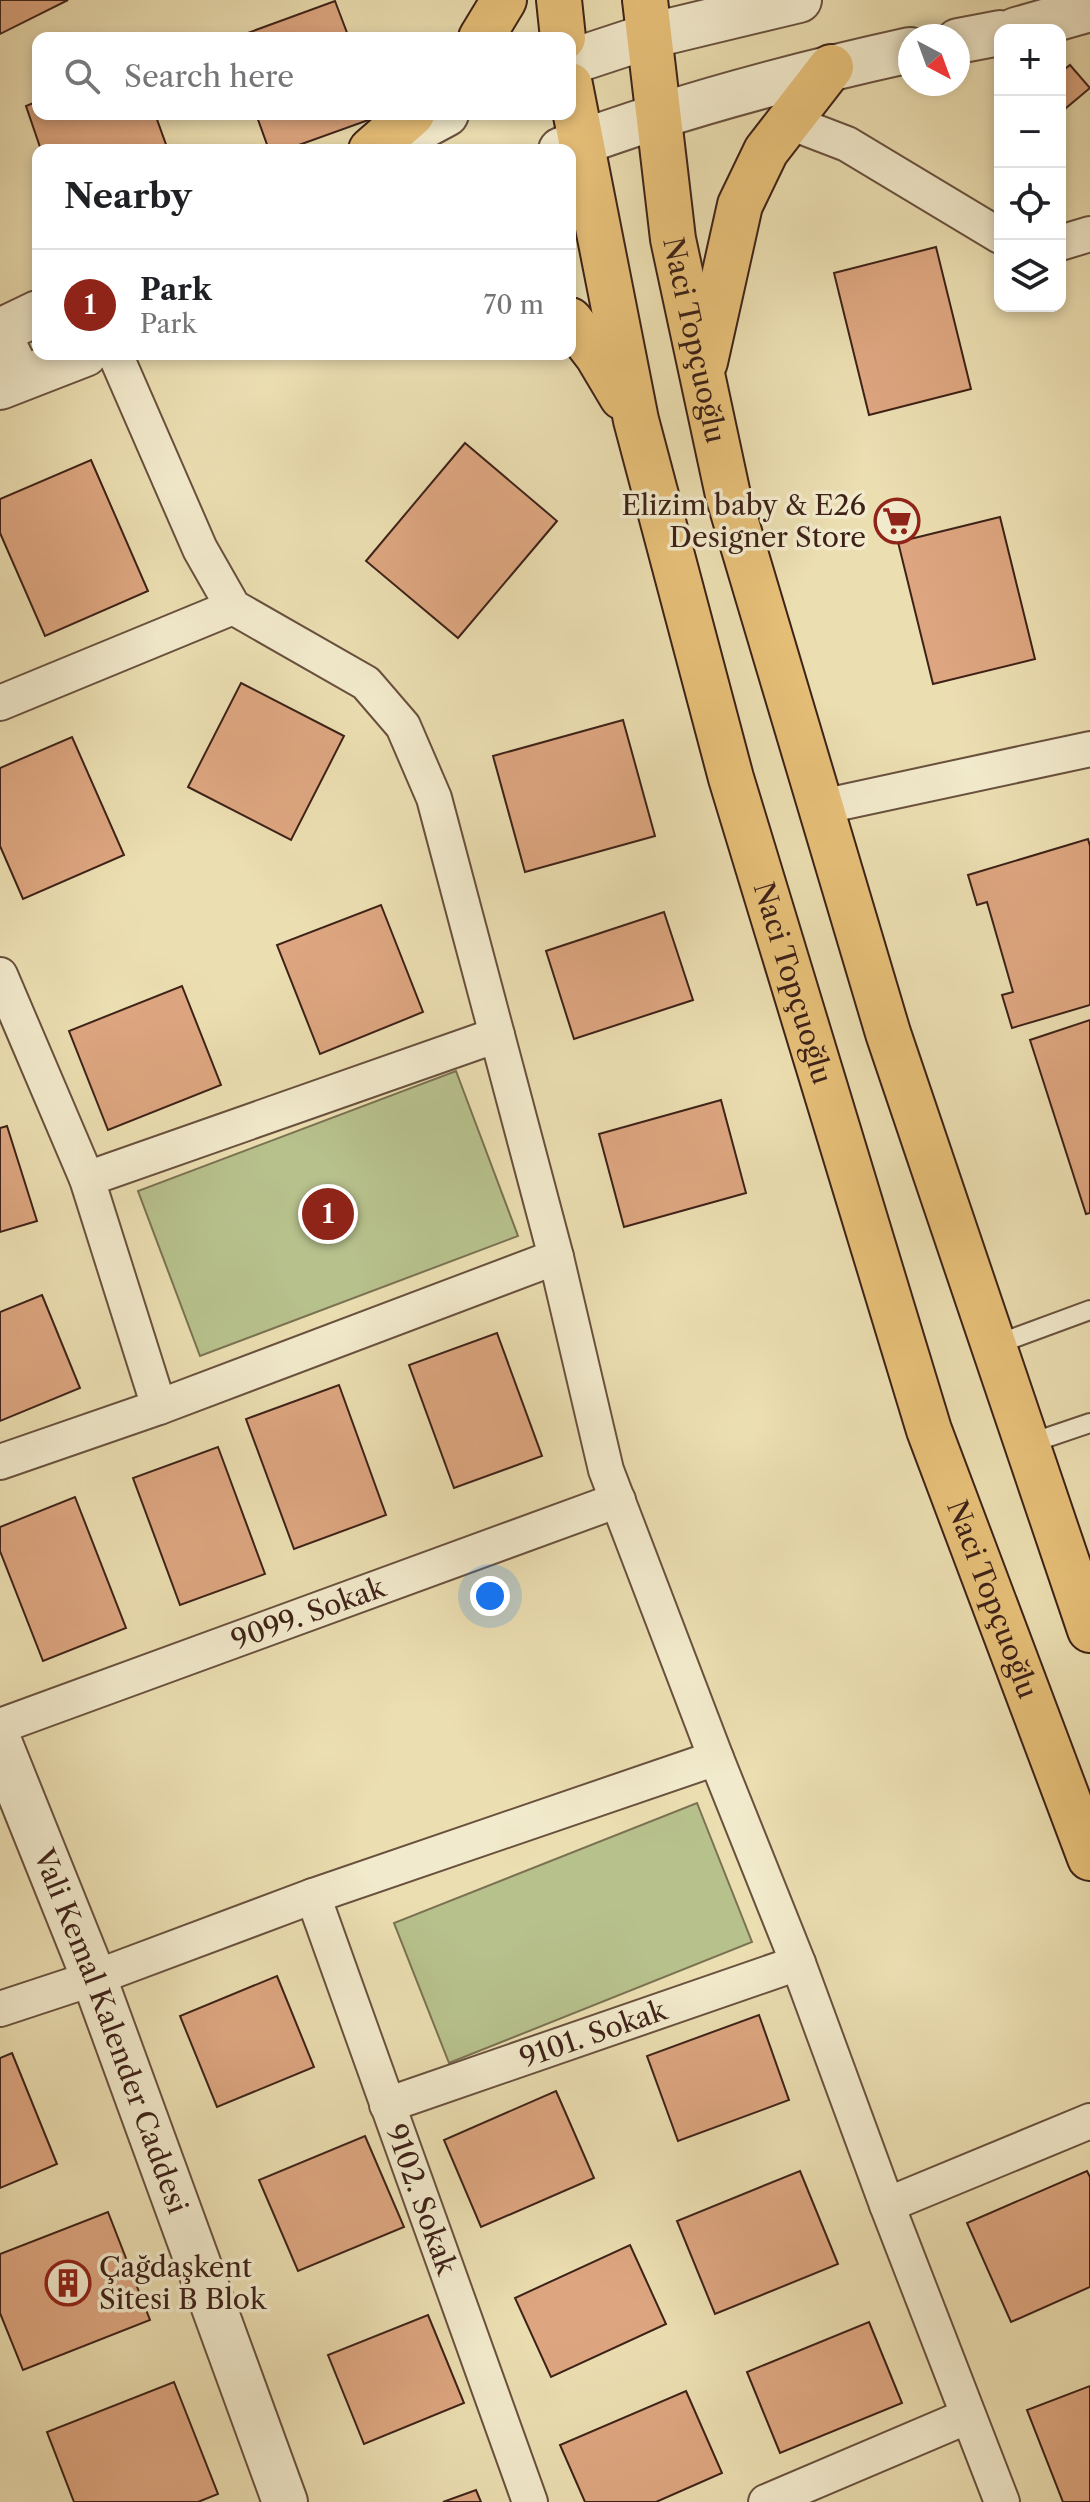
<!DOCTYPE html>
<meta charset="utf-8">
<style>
:root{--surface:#fff;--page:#f2f2f2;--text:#202124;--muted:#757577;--line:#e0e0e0;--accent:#8f2418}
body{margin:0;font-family:"Libre Caslon Text",serif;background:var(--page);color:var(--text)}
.controls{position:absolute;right:24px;top:24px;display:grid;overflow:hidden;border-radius:16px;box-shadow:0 4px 12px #0003}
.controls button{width:72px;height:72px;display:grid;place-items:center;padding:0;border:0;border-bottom:2px solid var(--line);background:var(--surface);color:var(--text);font:40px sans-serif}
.compass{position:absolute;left:898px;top:24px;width:72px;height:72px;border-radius:50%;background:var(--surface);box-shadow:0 4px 12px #0003;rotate:139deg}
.you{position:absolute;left:490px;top:1596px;width:28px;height:28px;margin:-20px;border:6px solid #fff;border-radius:50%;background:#1a73e8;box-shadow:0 0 0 12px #1a73e833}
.badge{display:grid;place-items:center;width:52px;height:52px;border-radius:50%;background:var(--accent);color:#fff;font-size:26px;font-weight:700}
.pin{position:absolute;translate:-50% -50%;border:4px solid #fff;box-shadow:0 2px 8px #0006}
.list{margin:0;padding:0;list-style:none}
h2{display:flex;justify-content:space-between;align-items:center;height:104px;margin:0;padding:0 32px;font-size:34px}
h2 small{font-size:26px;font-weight:400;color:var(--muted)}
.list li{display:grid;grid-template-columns:52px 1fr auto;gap:24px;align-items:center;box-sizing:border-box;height:112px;padding:0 32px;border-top:2px solid var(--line)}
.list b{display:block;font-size:30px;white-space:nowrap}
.list p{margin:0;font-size:26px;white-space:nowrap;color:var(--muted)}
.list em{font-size:26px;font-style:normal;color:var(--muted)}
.icon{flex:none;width:44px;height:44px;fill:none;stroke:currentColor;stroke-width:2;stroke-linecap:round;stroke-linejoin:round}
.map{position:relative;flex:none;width:1090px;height:2502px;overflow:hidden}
.search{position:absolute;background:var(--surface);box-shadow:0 4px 12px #0003;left:32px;top:32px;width:544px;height:88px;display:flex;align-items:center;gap:20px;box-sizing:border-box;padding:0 28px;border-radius:16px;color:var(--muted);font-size:30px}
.panel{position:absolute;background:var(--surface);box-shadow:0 4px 12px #0003;left:32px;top:144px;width:544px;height:216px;border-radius:16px}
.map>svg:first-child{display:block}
</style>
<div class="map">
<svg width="1090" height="2502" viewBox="0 0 1090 2502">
<rect width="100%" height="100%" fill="#ebdeb1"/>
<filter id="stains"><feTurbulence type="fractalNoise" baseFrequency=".0025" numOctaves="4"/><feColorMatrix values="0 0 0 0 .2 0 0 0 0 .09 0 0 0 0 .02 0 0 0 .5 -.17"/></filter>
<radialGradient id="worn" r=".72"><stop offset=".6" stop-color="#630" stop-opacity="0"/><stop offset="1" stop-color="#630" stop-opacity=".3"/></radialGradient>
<g fill="#b7c18c" stroke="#7a7252" stroke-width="2">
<polygon points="456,1071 518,1236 200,1356 138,1191"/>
<polygon points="697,1803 752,1942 449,2063 394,1923"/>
</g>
<g fill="#dda680" stroke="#3e2218" stroke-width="2">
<polygon points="0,0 68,0 0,34"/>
<polygon points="335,1 349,38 234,38"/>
<polygon points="1070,65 1090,88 1060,113 1060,73"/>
<polygon points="38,101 38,114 155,114 168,150 41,150 26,106"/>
<polygon points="256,114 376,114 377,117 285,150 269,150"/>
<polygon points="936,247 971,389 869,415 834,273"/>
<polygon points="465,443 557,521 458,638 366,561"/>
<polygon points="91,460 148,591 45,636 0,533 0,499"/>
<polygon points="1000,517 1035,659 933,684 898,542"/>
<polygon points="241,683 344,736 291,840 188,787"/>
<polygon points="623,720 655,836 525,872 493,756"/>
<polygon points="72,737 124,855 23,899 0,846 0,768"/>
<polygon points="1088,839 1090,846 1090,1005 1012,1028 1002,995 1013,992 987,902 977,905 968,875"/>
<polygon points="381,905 423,1012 320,1054 277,945"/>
<polygon points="664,912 693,1000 574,1039 546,951"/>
<polygon points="182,986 221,1085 108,1130 69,1031"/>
<polygon points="1090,1020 1090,1213 1086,1214 1030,1040"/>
<polygon points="721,1100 746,1193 624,1227 599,1134"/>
<polygon points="7,1126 37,1221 0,1232 0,1128"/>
<polygon points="42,1295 80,1388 0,1421 0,1312"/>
<polygon points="497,1333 542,1456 454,1488 409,1365"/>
<polygon points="339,1385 386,1515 294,1549 246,1419"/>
<polygon points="218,1447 265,1574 180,1605 133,1478"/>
<polygon points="75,1497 126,1628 43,1661 0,1551 0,1527"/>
<polygon points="277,1976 314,2067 217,2107 180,2016"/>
<polygon points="759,2015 789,2100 678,2141 647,2056"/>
<polygon points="12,2053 57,2164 0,2188 0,2058"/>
<polygon points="556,2091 594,2178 481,2227 444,2140"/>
<polygon points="365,2136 404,2227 298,2271 259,2180"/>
<polygon points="800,2171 838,2264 715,2314 677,2221"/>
<polygon points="1087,2171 1090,2177 1090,2287 1011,2322 967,2223"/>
<polygon points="108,2212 150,2320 23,2370 0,2313 0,2254"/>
<polygon points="630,2245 666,2324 551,2377 515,2298"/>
<polygon points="428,2315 464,2403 364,2444 328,2355"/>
<polygon points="869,2322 902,2403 780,2453 747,2372"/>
<polygon points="174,2382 218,2494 198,2502 74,2502 47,2432"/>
<polygon points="1090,2386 1090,2502 1063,2502 1027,2410"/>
<polygon points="686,2391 722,2473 656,2502 585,2502 560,2445"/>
<polygon points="476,2490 481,2502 443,2502"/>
</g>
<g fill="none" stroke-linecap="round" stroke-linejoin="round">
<g stroke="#69513e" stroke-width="22">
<g id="service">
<polyline points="995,1345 1090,1310"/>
<polyline points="1028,1444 1090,1423"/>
</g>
</g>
<g stroke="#69513e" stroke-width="38">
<g id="minor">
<polyline points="787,121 847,144 1000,236"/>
<polyline points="1060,243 1090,234"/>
<polyline points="115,354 200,549 233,607 366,683 403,726 434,798 556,1257 606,1470 716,1758 798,1963 887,2205 1002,2502"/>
<polyline points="0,703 233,607"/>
<polyline points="821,807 1090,749"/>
<polyline points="0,975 87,1179 159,1407"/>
<polyline points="87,1179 497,1035"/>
<polyline points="0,1462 159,1407 556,1257"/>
<path id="s1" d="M 0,1726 L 618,1500"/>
<path id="s2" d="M 313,1896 L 530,2502"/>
<polyline points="0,2009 94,1978 313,1896 716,1758"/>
<path id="s3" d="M 387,2105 L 798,1963"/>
<polyline points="887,2205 1090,2121"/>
<polyline points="766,2502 968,2416"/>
</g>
</g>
<g stroke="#69513e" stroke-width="48">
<g id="tertiary">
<polyline points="1016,30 1090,9"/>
<polyline points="958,41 1000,33"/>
<polyline points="570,62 649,36 799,0"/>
<polyline points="381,149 446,114"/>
<path d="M 561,150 C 675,107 792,76 910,50"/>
<polyline points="0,331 38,313"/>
<polyline points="0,337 20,378"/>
<polyline points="0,387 85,354"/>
<path id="s4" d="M 0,1744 L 94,1978 L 285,2502"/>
</g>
</g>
<g stroke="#3e2218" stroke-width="48">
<g id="primary">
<polyline points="559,0 563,38"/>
<path id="s5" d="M 645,0 L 673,239 L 728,495 L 888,1033 L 1090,1630"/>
<polyline points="481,38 504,0"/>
<path id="s6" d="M 570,85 L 636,420 L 731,778 L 929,1430 L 1090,1858"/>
<polyline points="371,150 412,114"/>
<polyline points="570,320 597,355 622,397"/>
<polyline points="705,362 740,205 766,151 831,67"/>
</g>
</g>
<use href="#service" stroke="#f2eacc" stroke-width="18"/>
<use href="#minor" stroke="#f2eacc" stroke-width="34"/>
<use href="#tertiary" stroke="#f2eacc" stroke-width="44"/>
<use href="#primary" stroke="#e6bf78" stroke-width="44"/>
</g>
<defs>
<g id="supermarket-ring" transform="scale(2.3)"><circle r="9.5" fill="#f2eacc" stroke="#8f2418" stroke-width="1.5"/><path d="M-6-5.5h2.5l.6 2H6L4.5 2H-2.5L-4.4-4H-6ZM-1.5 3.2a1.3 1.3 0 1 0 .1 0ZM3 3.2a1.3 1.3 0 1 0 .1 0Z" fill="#8f2418"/></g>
<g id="building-ring" transform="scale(2.3)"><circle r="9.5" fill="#f2eacc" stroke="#8f2418" stroke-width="1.5"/><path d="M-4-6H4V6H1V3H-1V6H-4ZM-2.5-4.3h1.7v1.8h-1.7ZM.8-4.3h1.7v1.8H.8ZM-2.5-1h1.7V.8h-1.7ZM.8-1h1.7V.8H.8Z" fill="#8f2418"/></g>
</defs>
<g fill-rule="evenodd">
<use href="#supermarket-ring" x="897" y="521"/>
<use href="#building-ring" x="68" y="2283"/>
</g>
<g text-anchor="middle" stroke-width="7" stroke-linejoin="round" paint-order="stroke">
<g font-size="28" fill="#3e2218" stroke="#f2eacc">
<text dy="10" stroke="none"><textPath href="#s5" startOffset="344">Naci Topçuoğlu</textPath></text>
<text dy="10" stroke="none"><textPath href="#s6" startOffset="926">Naci Topçuoğlu</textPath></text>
<text dy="10" stroke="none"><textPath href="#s6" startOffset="1574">Naci Topçuoğlu</textPath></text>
<text dy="10" stroke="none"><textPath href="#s1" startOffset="328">9099. Sokak</textPath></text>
<text dy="10" stroke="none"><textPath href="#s4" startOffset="308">Vali Kemal Kalender Caddesi</textPath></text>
<text dy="10" stroke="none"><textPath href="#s3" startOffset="218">9101. Sokak</textPath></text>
<text dy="10" stroke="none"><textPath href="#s2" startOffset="322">9102. Sokak</textPath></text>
</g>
<g font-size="28" fill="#3e2218" stroke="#f2eacc" text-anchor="end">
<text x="866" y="515">Elizim baby &amp; E26<tspan x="866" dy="32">Designer Store</tspan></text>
<text x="99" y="2277" text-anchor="start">Çağdaşkent<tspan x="99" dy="32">Sitesi B Blok</tspan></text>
</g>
</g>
<rect width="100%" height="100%" filter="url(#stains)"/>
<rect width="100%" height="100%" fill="url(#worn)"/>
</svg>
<div class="controls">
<button>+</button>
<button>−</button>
<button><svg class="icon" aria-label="locate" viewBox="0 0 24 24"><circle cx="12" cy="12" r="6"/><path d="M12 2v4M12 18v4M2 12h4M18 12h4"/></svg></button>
<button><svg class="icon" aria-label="layers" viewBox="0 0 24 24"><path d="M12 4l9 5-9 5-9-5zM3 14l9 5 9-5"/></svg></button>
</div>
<svg class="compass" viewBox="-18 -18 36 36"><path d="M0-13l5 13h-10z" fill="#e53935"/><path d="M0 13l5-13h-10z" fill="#757577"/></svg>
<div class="you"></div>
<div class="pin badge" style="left:328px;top:1214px">1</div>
<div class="search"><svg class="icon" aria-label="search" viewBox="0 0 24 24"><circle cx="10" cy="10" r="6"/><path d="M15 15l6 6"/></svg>Search here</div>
<section class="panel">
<h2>Nearby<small></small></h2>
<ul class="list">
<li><span class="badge">1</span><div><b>Park</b><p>Park</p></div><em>70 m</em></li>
</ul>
</section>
</div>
